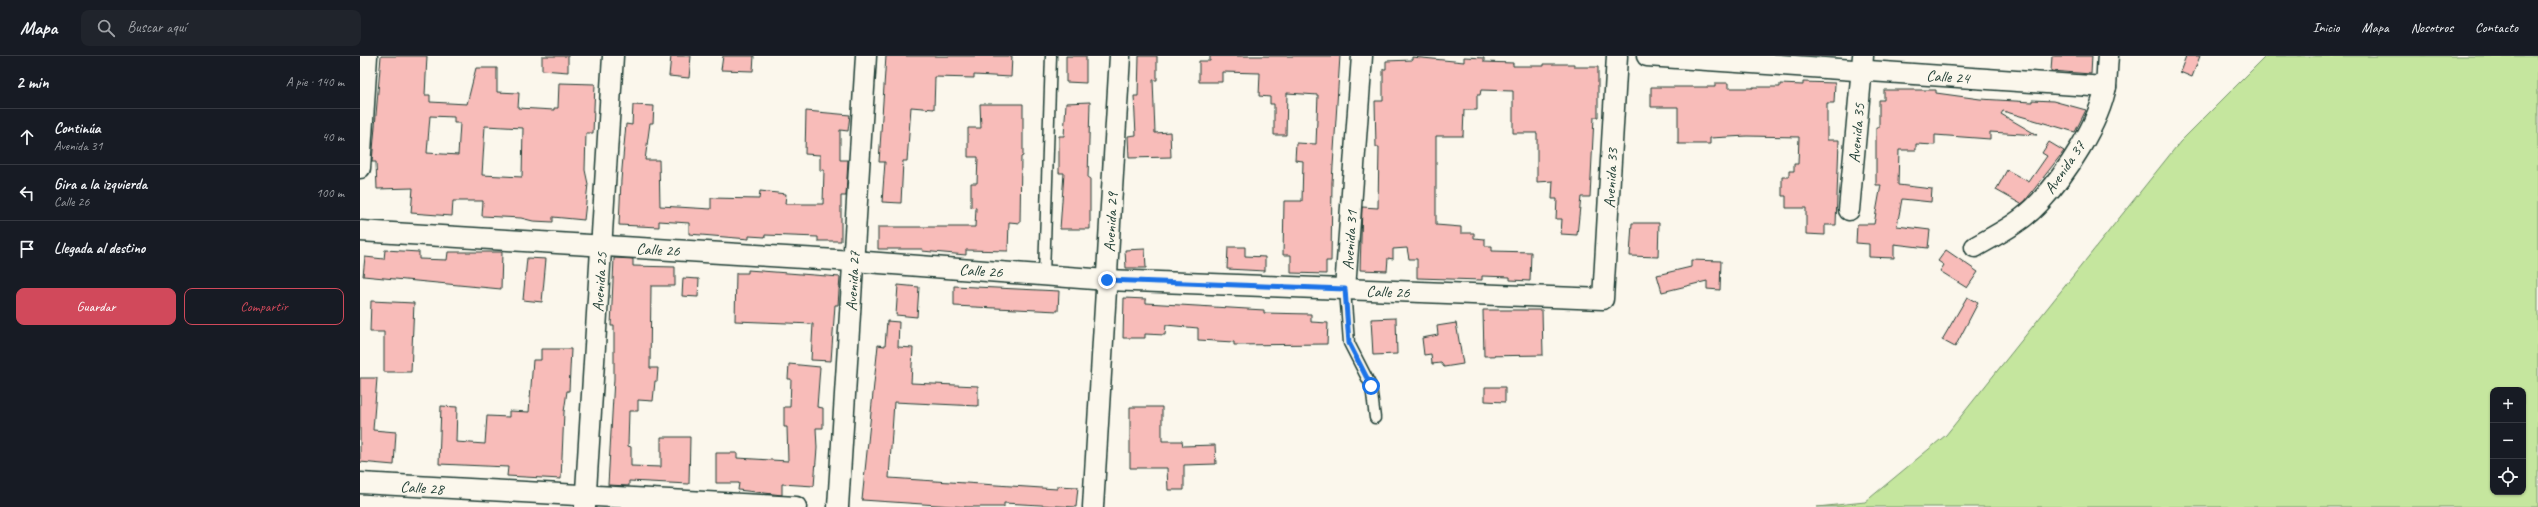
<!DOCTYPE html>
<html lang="es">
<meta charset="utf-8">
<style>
:root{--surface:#171b24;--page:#20242c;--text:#f1f3f6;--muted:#9ea1a6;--line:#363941;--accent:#d1495b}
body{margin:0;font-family:Caveat,sans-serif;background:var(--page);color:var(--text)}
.controls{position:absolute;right:12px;bottom:12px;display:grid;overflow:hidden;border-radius:8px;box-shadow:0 1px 3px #0004}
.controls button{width:36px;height:36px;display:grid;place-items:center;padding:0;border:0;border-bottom:1px solid var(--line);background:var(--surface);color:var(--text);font:20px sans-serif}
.stop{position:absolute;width:12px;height:12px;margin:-9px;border:3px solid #1a73e8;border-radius:50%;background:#fff}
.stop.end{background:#1a73e8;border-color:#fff;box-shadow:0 1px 4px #0008}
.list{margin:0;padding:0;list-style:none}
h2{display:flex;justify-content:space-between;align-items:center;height:52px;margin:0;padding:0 16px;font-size:17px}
h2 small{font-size:13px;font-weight:400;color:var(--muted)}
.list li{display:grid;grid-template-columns:26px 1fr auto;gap:12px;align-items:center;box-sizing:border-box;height:56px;padding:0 16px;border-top:1px solid var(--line)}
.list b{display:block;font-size:15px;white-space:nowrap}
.list p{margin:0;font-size:13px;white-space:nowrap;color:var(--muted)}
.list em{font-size:13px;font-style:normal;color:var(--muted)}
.actions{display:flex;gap:8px;padding:12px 16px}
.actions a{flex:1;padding:9px 0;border:1px solid var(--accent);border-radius:8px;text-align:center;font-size:14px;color:var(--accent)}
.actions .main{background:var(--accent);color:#fff}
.icon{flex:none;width:22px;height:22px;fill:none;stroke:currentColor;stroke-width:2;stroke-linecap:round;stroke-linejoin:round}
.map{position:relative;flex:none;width:2178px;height:451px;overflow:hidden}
header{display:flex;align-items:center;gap:24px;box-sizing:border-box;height:56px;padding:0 20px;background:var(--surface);border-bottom:1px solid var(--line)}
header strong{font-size:19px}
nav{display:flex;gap:22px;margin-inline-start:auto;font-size:14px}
.search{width:280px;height:36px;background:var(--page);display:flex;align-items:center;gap:10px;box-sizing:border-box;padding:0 14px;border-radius:8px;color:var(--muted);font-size:15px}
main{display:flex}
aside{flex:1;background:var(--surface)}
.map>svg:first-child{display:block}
</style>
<header>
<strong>Mapa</strong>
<div class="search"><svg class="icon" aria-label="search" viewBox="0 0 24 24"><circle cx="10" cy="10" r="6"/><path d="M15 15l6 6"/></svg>Buscar aquí</div>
<nav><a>Inicio</a><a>Mapa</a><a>Nosotros</a><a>Contacto</a></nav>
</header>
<main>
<aside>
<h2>2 min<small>A pie · 140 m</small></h2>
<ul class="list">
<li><svg class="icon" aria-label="ahead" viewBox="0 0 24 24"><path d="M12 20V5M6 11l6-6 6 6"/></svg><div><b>Continúa</b><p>Avenida 31</p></div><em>40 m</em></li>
<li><svg class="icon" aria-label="left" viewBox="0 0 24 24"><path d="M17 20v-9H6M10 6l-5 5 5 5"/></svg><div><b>Gira a la izquierda</b><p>Calle 26</p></div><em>100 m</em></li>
<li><svg class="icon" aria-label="arrive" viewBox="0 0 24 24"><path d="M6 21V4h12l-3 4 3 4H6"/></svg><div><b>Llegada al destino</b></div></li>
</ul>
<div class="actions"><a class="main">Guardar</a><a>Compartir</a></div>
</aside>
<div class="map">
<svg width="2178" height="451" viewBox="0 0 2178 451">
<rect width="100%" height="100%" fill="#fbf7ec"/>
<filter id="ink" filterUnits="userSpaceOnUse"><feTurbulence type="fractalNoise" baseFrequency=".025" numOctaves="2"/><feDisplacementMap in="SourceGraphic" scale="8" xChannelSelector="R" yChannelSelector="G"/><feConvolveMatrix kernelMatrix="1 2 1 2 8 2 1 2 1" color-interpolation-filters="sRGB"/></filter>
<g filter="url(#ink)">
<path fill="#c5e69e" stroke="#729269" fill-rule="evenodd" d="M 1906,0 L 2178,0 L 2178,451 L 1457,451 L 1505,446 L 1586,379 L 1820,86 ZM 2133,334 L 2163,334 L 2163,436 L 2133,436 Z"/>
<g fill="#f8bcb9" stroke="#1f3d34" fill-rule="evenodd">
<path d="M 21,0 L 67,0 L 65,39 L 70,39 L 70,46 L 107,48 L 116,12 L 137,12 L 137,36 L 159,37 L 158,52 L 194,54 L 194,52 L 198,52 L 199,27 L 235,28 L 233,77 L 226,77 L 225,114 L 228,128 L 224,164 L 193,161 L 193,166 L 173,165 L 161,162 L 122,160 L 123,145 L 93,145 L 92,160 L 51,157 L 53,132 L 17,133 L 16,106 L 12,106 ZM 70,60 L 94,61 L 94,67 L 100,67 L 98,99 L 67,97 ZM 125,70 L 163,72 L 162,121 L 122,119 Z"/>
<polygon points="182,0 208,0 208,16 182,14"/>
<polygon points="311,0 331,0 329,22 309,20"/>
<polygon points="363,0 394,0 393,15 361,14"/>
<polygon points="526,0 652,0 651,21 614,19 614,22 575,21 574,53 551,51 547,105 543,105 541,147 522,146 525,106 519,106"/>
<polygon points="706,0 726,0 726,27 706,26"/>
<polygon points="779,0 797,0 797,24 793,24 795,77 810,76 811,101 769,102 768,80 776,79 774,40 778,40"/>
<polygon points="850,0 980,0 972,126 971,205 966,205 966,218 931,217 931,199 923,199 924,145 942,145 943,105 935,104 936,87 956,88 958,39 927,37 926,79 914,79 914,48 910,48 910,41 899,40 900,17 862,16 862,26 839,26 839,5 850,5"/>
<polygon points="1692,0 1732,0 1731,18 1691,15"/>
<polygon points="1826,0 1840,0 1832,21 1820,16"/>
<polygon points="1052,1 1104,6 1104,1 1124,2 1124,6 1153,7 1153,10 1184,10 1184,8 1214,8 1214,11 1238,11 1238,61 1234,61 1230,141 1221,141 1217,179 1201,178 1202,163 1196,163 1197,143 1192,143 1193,125 1177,126 1177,77 1153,77 1153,35 1121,34 1120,39 1117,39 1117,54 1104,54 1103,80 1076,80 1076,169 1101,171 1101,177 1114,177 1114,182 1125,183 1125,190 1132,190 1132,195 1171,196 1170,225 1150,224 1150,221 1122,220 1122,224 1057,222 1057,203 1049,203 1047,192 1033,193 1033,203 1028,202 1027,215 1000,214 1002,151 1018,152 1019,91 1016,91 1015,45 1023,45 1023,13 1026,13 1026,5 1052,4"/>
<polygon points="1443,26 1475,27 1474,47 1467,47 1467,84 1479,84 1476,169 1465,169 1465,179 1446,178 1446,152 1426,152 1426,140 1422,140 1422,121 1429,121 1429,115 1434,115 1434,108 1438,108 1439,81 1387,80 1350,82 1350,88 1318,88 1318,51 1291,51 1291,31 1355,31 1355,27 1368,27 1368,32 1393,32 1393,31 1420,31 1420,28 1443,29"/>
<polygon points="1524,34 1576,34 1576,37 1620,43 1672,46 1672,44 1693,45 1726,54 1715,76 1643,55 1641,58 1677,79 1630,76 1630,83 1575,79 1575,89 1556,88 1556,94 1539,94 1538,129 1572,133 1571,146 1542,143 1537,170 1570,174 1568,192 1534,188 1534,202 1509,201 1509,188 1496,187 1497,168 1514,168 1521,129 1516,129 1516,71 1519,71 1519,44 1524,44"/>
<polygon points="730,46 728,122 730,122 730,173 700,173 704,117 699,117 699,80 704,80 706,47"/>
<polygon points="620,48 663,48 663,100 661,101 660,167 649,166 648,195 606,194 606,199 562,195 563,193 518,193 518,171 615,171 616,152 611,151 611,127 617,127 618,101 608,101 608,72 621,72"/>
<polygon points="273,49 294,50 293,67 290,67 285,104 299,104 300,150 351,153 351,142 399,143 400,135 426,138 425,148 463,148 464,114 460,114 460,99 445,98 446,55 490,59 488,75 480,74 480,104 488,104 486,140 481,140 481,185 458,185 458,181 405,179 405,181 389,180 389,183 329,178 329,167 299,165 299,171 259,169 261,124 266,68 272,69"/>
<polygon points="1689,86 1704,95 1665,145 1661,148 1636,134 1647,114 1669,126 1687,100 1682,97"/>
<polygon points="1272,167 1299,167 1298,201 1270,200"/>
<polygon points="868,191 885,191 885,200 905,201 905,215 867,213"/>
<polygon points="785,193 786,212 766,212 765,194"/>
<polygon points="25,194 59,196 59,203 87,204 88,196 142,196 141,233 3,220 5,201 24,203"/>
<polygon points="1586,194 1618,216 1607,232 1580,215 1584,209 1578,205"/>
<polygon points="167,202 186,203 182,246 163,244"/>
<polygon points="254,202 273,203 273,210 315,211 315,230 291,230 290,312 298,312 297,325 295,325 293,345 278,344 278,355 269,355 268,390 271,391 271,410 301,411 301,381 330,381 329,428 269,425 269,430 248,429 254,323 254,270 251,270"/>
<polygon points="1331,204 1361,205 1360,234 1347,233 1347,225 1302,236 1297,219 1331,211"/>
<polygon points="388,214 480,221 478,249 475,249 471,305 451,304 453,268 375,265 376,217 388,217"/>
<polygon points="323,222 339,223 338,241 322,240"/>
<polygon points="538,229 559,231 557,261 536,259"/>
<polygon points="594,230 699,235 698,255 594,250"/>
<polygon points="1607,241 1618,247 1595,291 1582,284"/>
<polygon points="764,242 786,243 786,247 904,254 904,257 951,258 951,266 968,267 967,288 874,289 874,286 838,284 838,272 806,269 805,279 785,278 785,282 763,282"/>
<polygon points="11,245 54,247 51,316 24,316 24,276 10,276"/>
<polygon points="1123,254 1182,254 1183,299 1124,300"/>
<polygon points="1036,262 1037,298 1013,299 1011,263"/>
<polygon points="527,265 539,266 538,291 553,292 551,327 618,330 618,350 534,346 529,422 697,433 697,430 718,431 716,451 644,447 644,451 608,451 502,444 518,289 525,290"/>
<polygon points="1096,267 1103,308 1084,311 1081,307 1072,308 1071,298 1064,299 1062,282 1078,279 1077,270"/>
<polygon points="181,293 211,293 209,335 207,335 204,356 201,423 147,420 148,411 79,408 81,350 97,351 96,386 125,388 127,360 149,361 149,355 169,356 173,304 181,304"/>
<polygon points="429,308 460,311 457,351 463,352 463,372 456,372 457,392 454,430 422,428 422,439 378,434 379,427 356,427 356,397 377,397 377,402 428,405 427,371 424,371 424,351 430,351 431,323 428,323"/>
<polygon points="0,322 17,322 13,374 36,376 34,409 0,406"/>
<polygon points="1125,331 1145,331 1145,346 1125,345"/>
<polygon points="770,351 802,351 802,385 822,385 823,390 855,389 856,408 824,409 824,434 808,434 807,412 770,412"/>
</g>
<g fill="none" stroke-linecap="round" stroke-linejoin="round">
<g stroke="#1f3d34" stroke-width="13">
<g id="lane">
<polyline points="684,219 691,0"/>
<polyline points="985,233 989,287 1011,330 1015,362"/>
</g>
</g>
<g stroke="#1f3d34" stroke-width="23">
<g id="street">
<polyline points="1287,0 1746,31"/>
<polyline points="0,112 7,0"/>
<polyline points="1489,154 1503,0"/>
<polyline points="0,175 493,205 747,224 1243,243 1257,0"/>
<path d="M 1615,191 C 1638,178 1662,166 1680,146 C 1706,118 1739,68 1746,30 C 1747,20 1747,10 1748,0"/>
<polyline points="985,233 1002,0"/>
<polyline points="0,427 436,451"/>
<polyline points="225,451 253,0"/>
<polyline points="478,451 506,0"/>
<polyline points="733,451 760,0"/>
</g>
</g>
<use href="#lane" stroke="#fbf7ec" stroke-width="10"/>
<use href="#street" stroke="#fbf7ec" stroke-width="20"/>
</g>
</g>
<g fill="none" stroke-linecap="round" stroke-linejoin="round" filter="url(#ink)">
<polyline stroke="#1a73e8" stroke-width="5" points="747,224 985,233 989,287 1011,330"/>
</g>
<g text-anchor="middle" stroke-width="4" stroke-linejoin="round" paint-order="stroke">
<g font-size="16" fill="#1f3d34" stroke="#fbf7ec">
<text transform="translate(1588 20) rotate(4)" y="6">Calle 24</text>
<text transform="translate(1496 77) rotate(-85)" y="6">Avenida 35</text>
<text transform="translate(1704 111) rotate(-56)" y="6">Avenida 37</text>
<text transform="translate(1250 122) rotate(-87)" y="6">Avenida 33</text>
<text transform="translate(750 166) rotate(-87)" y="6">Avenida 29</text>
<text transform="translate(989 184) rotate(-86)" y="6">Avenida 31</text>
<text transform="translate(298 193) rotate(3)" y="6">Calle 26</text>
<text transform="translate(621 214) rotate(4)" y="6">Calle 26</text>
<text transform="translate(492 225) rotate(-87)" y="6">Avenida 27</text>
<text transform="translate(239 226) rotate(-86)" y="6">Avenida 25</text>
<text transform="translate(1028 235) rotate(2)" y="6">Calle 26</text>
<text transform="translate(62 431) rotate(4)" y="6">Calle 28</text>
</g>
</g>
</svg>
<div class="controls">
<button>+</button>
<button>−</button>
<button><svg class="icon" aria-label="locate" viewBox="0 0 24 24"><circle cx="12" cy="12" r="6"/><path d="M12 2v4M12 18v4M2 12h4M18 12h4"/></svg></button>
</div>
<div class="stop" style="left:1011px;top:330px"></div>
<div class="stop end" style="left:747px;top:224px"></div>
</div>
</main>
